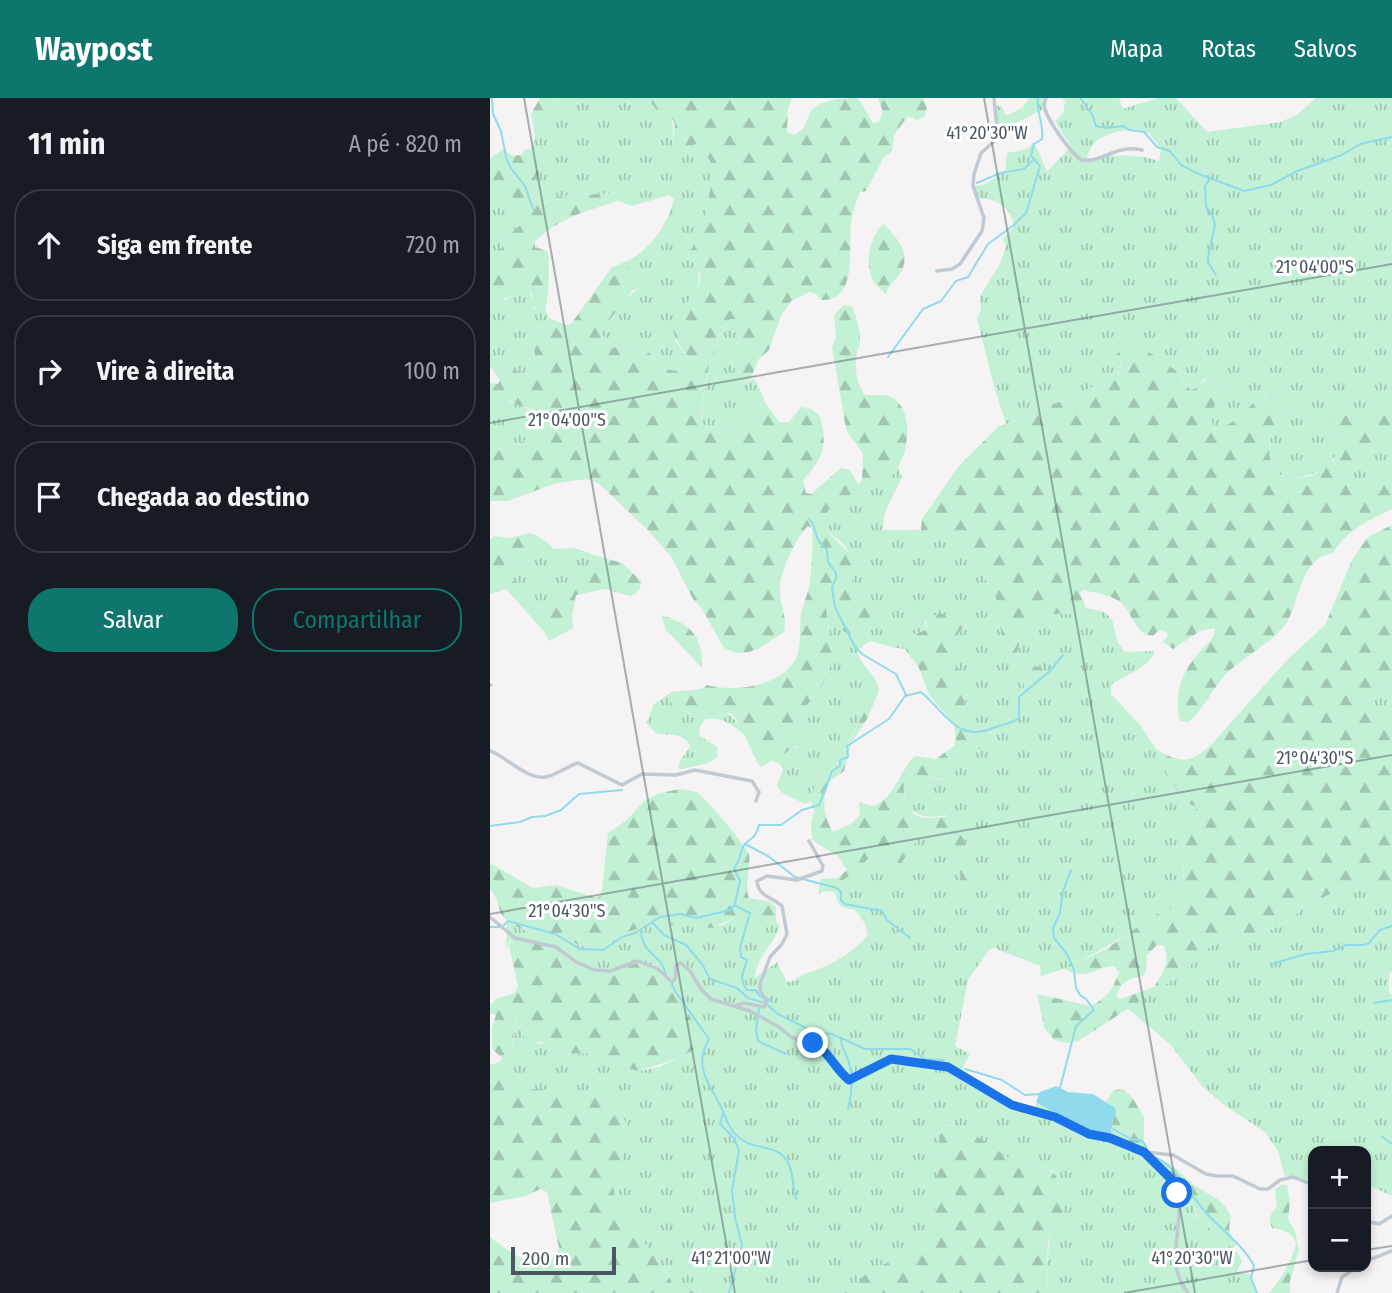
<!DOCTYPE html>
<html lang="pt">
<meta charset="utf-8">
<style>
:root{--surface:#171b24;--page:#242831;--text:#f1f3f6;--muted:#9ea1a6;--line:#363941;--accent:#0f766e}
body{margin:0;font-family:"Fira Sans Condensed",sans-serif;background:var(--page);color:var(--text)}
.controls{position:absolute;right:21px;bottom:21px;display:grid;overflow:hidden;border-radius:14px;box-shadow:0 4px 10px #0003}
.controls button{width:63px;height:63px;display:grid;place-items:center;padding:0;border:0;border-bottom:2px solid var(--line);background:var(--surface);color:var(--text);font:35px sans-serif}
.scale{position:absolute;left:21px;bottom:18px;width:105px;box-sizing:border-box;padding-left:7px;border:4px solid #4a5661;border-top:0;font-size:19px;line-height:24px;white-space:nowrap;color:#4a5661;-webkit-text-stroke:5px #fff;paint-order:stroke}
.stop{position:absolute;width:21px;height:21px;margin:-16px;border:5px solid #1a73e8;border-radius:50%;background:#fff}
.stop.end{background:#1a73e8;border-color:#fff;box-shadow:0 2px 7px #0008}
.list{margin:0;padding:0;list-style:none}
h2{display:flex;justify-content:space-between;align-items:center;height:91px;margin:0;padding:0 28px;font-size:30px}
h2 small{font-size:23px;font-weight:400;color:var(--muted)}
.list li{display:grid;grid-template-columns:46px 1fr auto;gap:21px;align-items:center;box-sizing:border-box;height:112px;margin:0 14px 14px;padding:0 14px;border:2px solid var(--line);border-radius:28px}
.list b{display:block;font-size:26px;white-space:nowrap}
.list em{font-size:23px;font-style:normal;color:var(--muted)}
.actions{display:flex;gap:14px;padding:21px 28px}
.actions a{flex:1;padding:16px 0;border:2px solid var(--accent);border-radius:28px;text-align:center;font-size:24px;color:var(--accent)}
.actions .main{background:var(--accent);color:#fff}
.icon{flex:none;width:38px;height:38px;fill:none;stroke:currentColor;stroke-width:2;stroke-linecap:round;stroke-linejoin:round}
.map{position:relative;flex:none;width:902px;height:1195px;overflow:hidden}
header{display:flex;align-items:center;gap:42px;box-sizing:border-box;height:98px;padding:0 35px;background:var(--accent);color:#fff}
header strong{font-size:33px}
nav{display:flex;gap:38px;margin-inline-start:auto;font-size:24px}
main{display:flex}
aside{flex:1;background:var(--surface)}
.map>svg:first-child{display:block}
</style>
<header>
<strong>Waypost</strong>
<nav><a>Mapa</a><a>Rotas</a><a>Salvos</a></nav>
</header>
<main>
<aside>
<h2>11 min<small>A pé · 820 m</small></h2>
<ul class="list">
<li><svg class="icon" aria-label="ahead" viewBox="0 0 24 24"><path d="M12 20V5M6 11l6-6 6 6"/></svg><div><b>Siga em frente</b></div><em>720 m</em></li>
<li><svg class="icon" aria-label="right" viewBox="0 0 24 24"><path d="M7 20v-9h11M14 6l5 5-5 5"/></svg><div><b>Vire à direita</b></div><em>100 m</em></li>
<li><svg class="icon" aria-label="arrive" viewBox="0 0 24 24"><path d="M6 21V4h12l-3 4 3 4H6"/></svg><div><b>Chegada ao destino</b></div></li>
</ul>
<div class="actions"><a class="main">Salvar</a><a>Compartilhar</a></div>
</aside>
<div class="map">
<svg width="902" height="1195" viewBox="0 0 902 1195">
<defs>
<pattern id="grass-tufts" width="24" height="20" patternUnits="userSpaceOnUse" patternTransform="scale(1.75)"><rect width="24" height="20" fill="#c3f1d5"/><path d="M3 7l-1-3M5 7V3M7 7l1-3M15 17l-1-3M17 17v-4M19 17l1-3" fill="none" stroke="#a0c6b0"/></pattern>
<pattern id="forest-firs" width="22" height="20" patternUnits="userSpaceOnUse" patternTransform="scale(1.75)"><rect width="22" height="20" fill="#c3f1d5"/><path d="M5 1l3.5 6h-7zM16 11l3.5 6h-7z" fill="#a0c6b0"/></pattern>
</defs>
<rect width="100%" height="100%" fill="#f5f3f3"/>
<g fill="url(#grass-tufts)" fill-rule="evenodd">
<path d="M 70,0 L 158,0 C 175,24 187,9 182,45 L 195,51 L 208,45 L 220,63 L 220,92 L 213,131 L 198,157 L 208,169 L 209,185 L 206,197 L 193,208 L 185,243 L 198,259 L 198,266 L 187,273 L 175,271 L 150,246 L 119,250 L 112,235 C 118,222 139,193 153,189 L 154,184 L 146,173 L 130,166 C 158,156 177,129 184,100 L 179,97 L 142,108 L 128,103 L 130,98 L 126,95 L 73,98 L 66,99 L 59,105 L 47,103 L 42,97 C 42,82 49,69 52,53 L 42,50 L 45,38 L 43,26 L 56,28 L 60,12 Z"/>
<polygon points="539,0 556,0 554,11 509,33 505,8 511,8 516,18 533,9"/>
<path d="M 572,0 L 629,0 L 633,11 L 668,0 L 686,0 L 717,34 L 791,24 L 808,16 L 826,0 L 902,0 L 902,286 L 895,312 L 850,319 L 843,338 L 849,341 C 849,371 821,378 796,382 C 769,362 781,333 792,308 L 776,295 L 740,328 L 725,332 C 717,318 724,303 735,292 L 730,278 L 713,282 L 708,290 L 700,292 L 691,279 L 629,259 L 633,272 L 619,277 L 611,285 L 575,302 L 544,313 L 528,323 L 516,326 L 502,281 L 487,220 L 491,212 L 490,198 L 510,166 L 516,149 L 513,141 L 524,129 C 521,108 506,100 486,100 L 481,88 C 496,89 504,80 515,72 L 517,55 L 537,51 L 544,44 L 557,73 L 581,49 L 565,23 L 573,16 L 575,4 ZM 643,31 L 659,35 L 671,51 L 669,63 C 647,55 623,57 599,61 L 597,59 C 604,36 622,35 643,31 Z"/>
<path d="M 0,82 L 6,83 C 9,88 12,93 16,96 C 29,106 39,107 32,127 L 21,135 L 11,133 L 8,140 L 13,144 L 13,151 L 0,154 Z"/>
<path d="M 32,191 L 39,191 L 44,211 L 55,212 L 59,220 C 38,240 47,250 44,276 L 39,278 C 25,272 8,266 0,252 L 0,196 L 4,200 L 15,202 Z"/>
<path d="M 240,221 L 248,221 L 252,233 L 247,246 L 247,284 L 265,281 L 276,306 L 268,309 L 244,330 L 225,335 L 213,326 C 211,294 221,246 240,221 Z"/>
<path d="M 17,303 C 23,304 29,309 35,310 C 46,313 50,309 54,322 C 39,350 24,343 0,355 L 0,314 L 9,306 Z"/>
<polygon points="902,329 902,375 866,398 858,391 857,382"/>
<path d="M 408,369 L 412,379 L 395,414 L 392,432 L 451,432 L 471,436 L 476,458 L 501,488 L 507,500 L 514,554 L 525,568 L 535,587 L 530,600 L 516,612 L 536,599 L 556,591 L 559,585 C 553,562 545,572 532,563 C 514,553 552,518 564,516 C 573,515 582,517 591,516 L 596,510 L 615,514 L 622,522 L 628,545 L 635,554 L 663,553 L 664,556 C 655,572 635,576 621,587 L 621,596 L 650,627 L 666,651 L 673,655 L 671,662 L 695,705 L 708,709 L 691,727 C 692,752 700,791 682,811 L 580,869 L 551,878 L 550,868 L 504,850 L 499,852 L 478,882 L 465,948 L 480,956 L 471,973 L 504,996 L 543,1012 L 547,1004 C 564,1013 603,1039 621,1035 L 644,1059 L 693,1092 L 701,1102 L 707,1119 L 748,1155 L 752,1163 L 747,1174 L 761,1177 L 768,1195 L 558,1195 L 557,1169 L 560,1134 L 573,1118 L 562,1072 L 547,1067 L 535,1071 L 463,1027 L 454,1027 L 450,1037 L 444,1135 L 431,1150 L 382,1172 L 354,1195 L 212,1195 L 201,1192 L 183,1192 L 181,1182 L 126,1105 L 121,1082 L 132,1062 L 88,993 C 59,995 22,995 0,972 L 0,967 L 10,964 L 12,959 C 27,952 24,934 26,919 L 29,920 L 46,945 L 57,946 L 69,956 L 101,955 L 134,967 L 139,971 L 149,973 L 169,969 L 200,955 L 134,867 L 119,870 L 90,870 L 76,858 L 20,842 L 16,851 L 17,823 L 36,833 L 53,834 L 101,851 L 113,851 L 138,834 L 163,825 L 230,828 L 253,816 L 286,826 L 286,824 L 290,828 C 283,848 266,859 265,880 L 287,864 L 297,884 C 306,884 309,877 317,875 C 336,870 367,853 378,836 L 374,824 L 364,811 C 351,811 348,807 345,794 L 334,793 L 329,796 L 329,791 C 353,786 361,776 379,760 L 384,760 L 394,765 L 414,762 C 422,745 441,721 462,738 L 473,791 L 488,767 L 477,761 L 456,717 C 439,720 431,720 417,709 L 413,685 L 415,679 L 422,676 L 453,682 L 470,660 L 492,650 L 502,635 L 494,628 L 480,633 L 483,638 L 479,642 L 468,627 C 471,610 484,593 473,576 C 469,571 464,568 461,562 L 466,538 L 476,527 L 456,521 L 451,515 L 435,523 L 436,532 L 423,536 L 417,551 L 406,550 L 380,543 L 367,552 C 370,569 387,575 389,593 L 385,590 L 370,598 L 373,613 L 371,620 L 352,657 L 325,687 L 321,703 L 315,706 L 291,694 L 287,688 L 293,671 L 289,665 L 281,663 L 297,652 L 308,649 L 310,635 L 302,625 C 308,616 317,608 324,599 C 350,566 340,546 336,509 L 340,505 L 345,508 L 347,517 L 374,505 L 364,503 C 356,489 368,468 356,450 C 349,439 328,433 336,415 C 343,401 363,397 372,382 C 389,385 398,384 408,369 Z"/>
<polygon points="58,445 64,451 84,450 100,455 104,467 79,483 74,500 59,512 54,512 37,501 21,479 25,467"/>
<polygon points="902,582 902,621 883,607 887,595 896,583"/>
<path d="M 179,596 L 179,602 L 199,616 C 230,611 239,608 255,637 C 243,627 230,617 214,622 L 209,631 L 210,638 L 227,649 L 227,659 L 218,665 L 189,672 C 187,660 198,657 200,647 C 191,633 180,639 166,635 L 156,625 L 164,606 Z"/>
<polygon points="886,784 899,786 902,784 902,874 899,875 899,895 902,897 902,1098 876,1086 876,1053 823,1053 823,1081 816,1083 794,1077 789,1055 775,1034 734,1007 712,988 680,946 637,910 693,875 709,857 727,844 780,832 801,822 813,808 854,790"/>
</g>
<g fill="url(#forest-firs)" fill-rule="evenodd">
<polygon points="50,0 70,0 60,12 56,29 43,26 41,16"/>
<path d="M 158,0 L 302,0 L 298,11 L 297,34 L 304,37 C 318,29 314,27 320,15 C 328,1 355,0 368,0 L 383,25 L 389,24 L 393,14 L 388,0 L 433,0 L 437,10 L 434,19 L 427,22 L 418,18 L 404,37 L 402,54 L 394,59 L 376,93 L 370,94 C 366,104 362,115 361,125 C 358,148 369,204 331,202 L 326,196 L 319,194 L 301,203 L 291,218 L 279,252 L 268,262 L 261,280 L 246,285 C 243,266 245,251 252,233 L 248,221 L 240,221 C 221,245 210,296 213,326 L 225,335 L 244,330 L 268,309 L 276,306 L 289,324 L 299,324 L 311,309 L 321,311 L 330,318 C 338,352 333,357 313,383 L 316,395 L 321,396 L 351,370 L 360,372 L 369,388 C 361,401 330,408 335,426 C 340,443 359,447 363,465 C 366,478 357,491 364,503 L 382,507 C 388,524 375,532 361,537 L 353,533 L 345,508 L 340,505 L 336,509 C 339,544 351,562 327,595 C 320,605 309,614 303,625 L 310,635 L 312,645 L 271,669 L 267,664 L 246,620 L 240,615 L 190,615 L 179,602 L 179,596 L 181,594 L 210,591 L 217,587 C 243,595 296,588 307,558 C 312,544 309,530 311,515 C 313,507 317,498 319,489 C 322,470 323,450 322,430 L 318,428 C 305,441 288,477 290,495 C 291,511 297,517 294,534 L 270,550 L 259,554 L 246,555 L 234,550 L 212,511 L 203,501 L 182,460 L 158,432 L 108,385 L 96,381 L 66,385 L 18,403 L 0,403 L 0,355 C 24,343 39,350 54,322 C 49,305 33,314 21,303 L 9,306 L 0,314 L 0,285 L 8,286 L 10,282 L 0,268 L 0,252 C 8,266 25,272 39,278 L 44,276 C 47,250 38,241 59,220 L 76,227 L 81,226 L 122,169 L 130,166 L 146,172 L 154,183 L 153,189 L 143,192 L 117,225 L 112,235 L 119,250 L 150,246 L 175,271 L 187,273 L 198,266 L 198,259 C 186,241 181,239 184,216 C 197,204 217,191 208,170 C 207,166 200,161 198,157 L 213,131 L 220,92 L 220,63 L 208,45 L 195,51 L 185,50 L 182,45 L 185,27 L 183,22 L 166,11 Z"/>
<path d="M 42,50 L 52,53 L 57,60 C 53,77 42,76 42,97 L 47,103 L 58,105 L 66,99 L 73,98 L 126,95 L 131,98 L 128,103 C 94,114 73,118 45,143 L 45,149 L 57,153 C 61,161 58,205 55,212 L 50,213 L 41,207 L 42,198 L 39,191 C 23,191 15,210 0,196 L 0,154 L 13,150 L 13,144 L 4,135 L 11,133 L 22,134 L 31,127 L 34,113 L 30,105 C 17,102 13,93 6,83 L 0,82 L 0,60 L 14,51 L 22,58 L 31,57 L 35,52 Z"/>
<path d="M 394,126 C 408,141 423,157 409,177 C 404,183 398,188 396,196 C 390,191 383,185 381,178 C 375,164 381,134 394,126 Z"/>
<path d="M 354,207 L 361,208 C 366,213 371,237 370,244 C 370,248 367,251 367,254 C 364,269 366,285 375,297 C 384,298 395,295 403,300 C 429,315 417,381 388,385 C 384,385 376,383 372,382 L 373,355 L 357,334 L 355,325 L 342,249 L 346,239 L 344,217 Z"/>
<path d="M 643,247 L 662,256 L 685,272 L 700,292 L 708,290 C 714,280 720,280 730,278 L 738,284 C 731,301 719,306 723,329 L 725,332 C 756,324 761,295 791,292 L 796,297 C 786,325 764,359 796,382 L 821,378 L 844,362 L 849,341 L 837,334 C 842,310 876,316 895,312 L 902,286 L 902,329 L 857,382 L 858,391 L 866,398 L 902,375 L 902,411 C 878,423 858,431 843,455 C 811,459 810,501 797,524 C 787,542 751,560 735,577 C 722,592 713,612 698,624 L 690,623 C 683,592 693,571 715,548 C 721,542 725,539 725,530 L 710,533 L 683,551 L 673,544 L 678,537 L 677,534 L 669,532 L 663,538 C 645,537 643,515 630,504 C 619,496 605,495 593,492 L 590,495 L 596,510 L 591,516 C 582,517 573,515 564,516 C 552,518 514,552 532,563 C 545,572 553,562 559,585 L 556,591 L 536,599 L 528,614 L 522,616 L 515,612 L 530,600 L 534,587 L 525,568 L 514,554 L 506,500 L 501,488 L 476,458 L 471,436 L 451,432 L 431,432 L 432,421 L 468,369 L 509,328 L 528,323 L 544,313 L 575,302 L 611,285 L 619,277 L 633,272 L 631,263 L 626,257 L 633,250 Z"/>
<path d="M 902,427 L 902,582 C 891,584 886,596 883,606 L 902,621 L 902,784 L 899,787 L 886,784 L 854,790 L 813,808 L 801,822 L 780,832 L 727,844 L 709,857 L 693,875 L 588,943 L 575,945 L 564,942 L 554,929 L 547,896 L 601,908 C 617,899 623,892 629,874 L 624,868 C 607,868 595,884 575,871 L 616,851 L 673,812 L 682,811 C 700,791 692,752 691,727 L 708,709 L 695,705 C 687,691 672,673 671,657 L 673,655 C 695,667 703,662 721,647 L 797,562 L 835,527 L 862,462 L 878,439 ZM 667,847 L 673,847 C 682,861 672,876 664,889 L 630,901 L 626,899 C 630,885 638,880 653,878 L 656,873 L 657,857 Z"/>
<path d="M 40,435 L 46,437 L 58,445 L 25,467 L 21,479 L 37,501 L 54,512 L 59,512 L 74,500 L 79,483 L 103,467 L 101,456 L 132,465 L 151,483 C 151,492 147,495 140,498 L 115,491 L 86,497 L 82,519 L 83,530 L 59,543 L 55,535 L 16,491 L 0,496 L 0,442 L 4,438 L 20,440 Z"/>
<path d="M 464,512 L 476,516 L 478,524 L 466,538 L 461,562 C 464,568 469,570 473,576 C 484,592 471,610 468,627 L 479,642 L 483,638 L 479,630 L 486,627 L 494,628 L 504,639 L 497,648 L 470,660 L 465,675 L 457,682 L 422,676 L 415,679 C 411,695 416,718 436,720 C 452,721 460,713 474,726 L 474,755 L 477,761 L 488,767 L 494,773 L 492,787 L 488,792 L 478,794 L 473,791 L 462,738 L 450,732 C 422,735 425,751 409,767 C 395,769 390,759 379,760 C 362,776 353,786 329,791 L 330,781 L 348,780 L 357,772 L 349,759 L 322,742 L 321,726 L 324,713 L 321,703 L 325,687 L 358,649 L 373,613 L 370,599 L 375,591 L 385,590 L 389,593 L 377,621 L 361,645 L 354,673 C 349,677 343,679 340,684 C 330,700 334,720 343,734 L 361,726 L 370,717 L 369,704 L 382,708 C 404,703 409,672 425,658 L 446,661 L 464,648 L 466,641 L 464,626 L 439,597 L 429,570 L 415,551 L 417,550 L 421,537 L 436,532 L 437,520 L 451,515 L 458,520 Z"/>
<path d="M 171,517 C 201,526 213,538 212,570 L 176,532 Z"/>
<path d="M 189,691 C 194,692 201,692 206,694 C 214,697 257,749 259,756 C 261,771 254,786 259,800 L 280,804 L 286,809 L 286,826 L 281,828 L 253,816 L 222,830 L 163,825 L 138,834 L 113,851 L 101,851 L 53,834 L 36,833 L 18,824 L 11,816 L 7,802 L 0,790 L 0,765 L 43,790 L 66,787 L 106,800 L 110,798 L 112,792 L 118,735 L 137,722 L 154,703 L 167,696 Z"/>
<path d="M 35,837 L 48,845 L 61,847 L 90,870 L 119,870 L 147,861 C 156,866 168,871 177,878 C 190,889 209,933 206,950 L 192,959 L 149,973 L 139,971 L 134,967 L 101,955 L 69,956 L 51,944 L 35,944 L 29,920 L 26,919 C 23,933 27,953 11,959 L 2,951 L 2,930 L 6,917 L 0,915 L 0,907 L 6,901 L 25,895 L 28,888 L 19,847 L 24,838 Z"/>
<path d="M 0,966 L 2,975 L 35,991 L 99,993 L 124,1002 L 136,1025 L 138,1037 L 132,1062 L 122,1082 L 126,1105 L 181,1182 L 183,1191 L 201,1192 L 212,1195 L 0,1195 L 0,1139 C 17,1152 55,1184 69,1150 L 57,1094 L 50,1091 L 36,1098 L 0,1105 Z"/>
<path d="M 633,991 L 642,999 L 654,1019 L 654,1045 L 663,1059 C 686,1064 691,1079 709,1090 C 725,1101 730,1098 741,1118 C 738,1130 739,1137 746,1147 L 743,1151 L 710,1123 L 701,1102 L 693,1092 L 644,1059 L 621,1035 L 623,1020 L 616,1004 L 624,992 Z"/>
<path d="M 454,1027 L 473,1029 L 535,1071 C 562,1056 581,1094 573,1117 C 571,1127 561,1130 559,1140 C 556,1158 557,1177 558,1195 L 354,1195 L 381,1172 L 431,1150 L 443,1135 L 450,1037 Z"/>
<path d="M 791,1087 L 797,1087 L 800,1104 L 798,1121 L 805,1133 L 809,1152 L 800,1183 L 800,1195 L 779,1195 C 788,1187 804,1158 806,1146 C 803,1134 793,1131 782,1130 C 778,1120 780,1117 787,1109 L 785,1091 Z"/>
</g>
<path fill="#90daee" d="M 566,988 L 578,994 L 603,996 L 625,1010 L 626,1015 L 623,1020 L 621,1035 C 604,1039 562,1013 546,1004 L 550,994 Z"/>
<g fill="none" stroke-linecap="round" stroke-linejoin="round">
<g stroke="#90daee" stroke-width="2">
<polyline points="2,0 3,16 11,33 16,59 20,69 35,88 43,111"/>
<polyline points="590,0 602,16 606,28 616,30 634,28 639,32 654,34 667,49 680,53 691,67 709,76 754,93 781,87 807,73 852,57 870,46 902,39"/>
<polyline points="719,82 715,88 716,109 722,116 725,127 718,159 718,164 726,177"/>
<polyline points="487,85 510,75 534,71 542,63"/>
<path d="M 398,259 L 433,211 L 451,203 L 466,183 L 478,179 L 498,146 L 524,127 L 536,115 L 550,68 L 541,58 L 544,46 L 552,41 C 554,26 546,13 548,0"/>
<polyline points="319,421 323,426 328,442 337,452 338,464 346,475 346,480 342,490 345,509 365,549 372,556 406,576 416,597"/>
<polyline points="0,728 30,724 42,719 55,718 71,712 89,696 132,692"/>
<polyline points="255,746 278,758 305,779 347,790 351,794 351,802 355,806 392,813 397,822 420,840"/>
<path d="M 244,807 L 260,815 L 250,850 L 251,859 L 257,862 C 254,873 248,880 257,892 L 265,892 L 270,898 L 282,903"/>
<polyline points="163,825 174,837 196,847 212,866 220,881 247,890 258,900 275,905 288,916 324,934 342,936 375,951 420,951 435,961 454,962"/>
<path d="M 14,827 L 18,823 L 65,836 L 90,851 L 113,852 L 132,839 L 145,835 L 170,819 L 190,816 L 206,820 L 241,812 L 245,805 L 250,783 L 244,770 C 251,762 249,757 253,749 C 257,740 266,743 269,727 L 291,727 L 312,712 L 329,707 L 342,673 L 350,668 L 350,662 L 358,659 L 357,648 L 399,621 L 415,598 L 431,594 C 456,615 467,645 503,630 C 513,626 521,626 529,620 L 529,599 L 560,573 L 573,557"/>
<polyline points="0,829 9,829"/>
<path d="M 151,832 C 152,858 171,854 176,877"/>
<polyline points="782,866 816,856 843,853 856,847 873,847 879,845 890,832 902,828"/>
<path d="M 181,884 L 185,893 L 219,941 C 204,966 217,984 229,1005 C 238,1021 237,1034 256,1044 C 268,1051 286,1048 295,1060 C 304,1071 302,1088 306,1101"/>
<polyline points="884,905 902,902"/>
<polyline points="269,910 266,932 268,943 296,956"/>
<path d="M 351,942 C 352,951 356,955 359,964 C 363,981 363,994 358,1010"/>
<polyline points="475,971 512,982 535,997 550,996"/>
<polyline points="570,990 586,928 604,912 596,901 590,897 586,890 584,872 577,856 564,840 563,830 570,815 573,793 581,772"/>
<polyline points="233,1015 230,1026 244,1040 249,1053 242,1092 245,1119 252,1147 239,1195"/>
<polyline points="623,1031 641,1041 651,1042 656,1048 656,1053"/>
<polyline points="892,1039 902,1046"/>
<path d="M 662,1058 C 688,1067 700,1099 719,1118 C 734,1134 754,1148 764,1168 L 761,1180 L 767,1195"/>
</g>
<g stroke="#c1cad2" stroke-width="3.5">
<path d="M 556,0 C 555,5 553,6 555,11 C 558,23 581,55 591,62 C 613,65 625,46 652,52"/>
<polyline points="447,173 462,171 470,166 492,133 494,120 483,88 484,76 491,55 508,40 504,0"/>
<polyline points="0,587 1,587"/>
<path d="M 0,653 C 17,659 37,682 56,679 C 67,677 77,668 88,665 L 132,687 L 152,676 L 186,677 L 205,672 L 262,683 L 269,694 L 266,703"/>
<polyline points="0,819 25,840 66,849 86,864 105,872 120,873 148,863 168,871 182,884 185,881 186,867 191,865 200,873 211,891 221,901 260,913 289,929 301,939 328,948 335,952 344,968 359,982 401,961 458,969 529,1010 565,1019 599,1036 620,1040 654,1054 683,1057 716,1076 727,1078 743,1078 770,1091 778,1091 790,1082 803,1079 823,1087"/>
<path d="M 247,907 L 254,905 L 274,909 L 276,903 L 270,892 L 270,886 L 280,859 L 292,846 L 297,836 L 292,808 C 283,799 268,799 267,783 L 277,778 L 307,782 L 332,773 L 333,768 L 319,743"/>
<path d="M 655,1055 C 665,1065 679,1075 684,1088 C 700,1124 670,1160 698,1195"/>
<polyline points="876,1123 889,1126 902,1118"/>
<polyline points="876,1163 902,1153"/>
<polyline points="847,1195 852,1179 867,1169"/>
</g>
</g>
<g fill="none" stroke-linecap="round" stroke-linejoin="round">
<path stroke="#1a73e8" stroke-width="9" d="M 323,945 C 339,953 345,971 359,982 L 401,961 L 458,969 L 522,1007 L 565,1019 L 599,1036 L 620,1040 L 654,1054 L 681,1081 L 687,1095"/>
</g>
<path fill="none" stroke="#4a5661" stroke-width="2" stroke-opacity="0.45" d="M 34,0 L 245,1195M 494,0 L 705,1195M 0,325 L 902,166M 0,816 L 902,657M 876,1152 L 902,1148M 634,1195 L 823,1162"/>
<g font-size="18" text-anchor="middle" fill="#4a5661" stroke="#fff" stroke-width="6" stroke-linejoin="round" paint-order="stroke">
<text x="497" y="41">41°20'30"W</text>
<text x="825" y="175">21°04'00"S</text>
<text x="77" y="328">21°04'00"S</text>
<text x="825" y="666">21°04'30"S</text>
<text x="77" y="819">21°04'30"S</text>
<text x="241" y="1166">41°21'00"W</text>
<text x="702" y="1166">41°20'30"W</text>
</g>
</svg>
<div class="controls">
<button>+</button>
<button>−</button>
</div>
<div class="scale">200 m</div>
<div class="stop" style="left:687px;top:1095px"></div>
<div class="stop end" style="left:323px;top:945px"></div>
</div>
</main>
